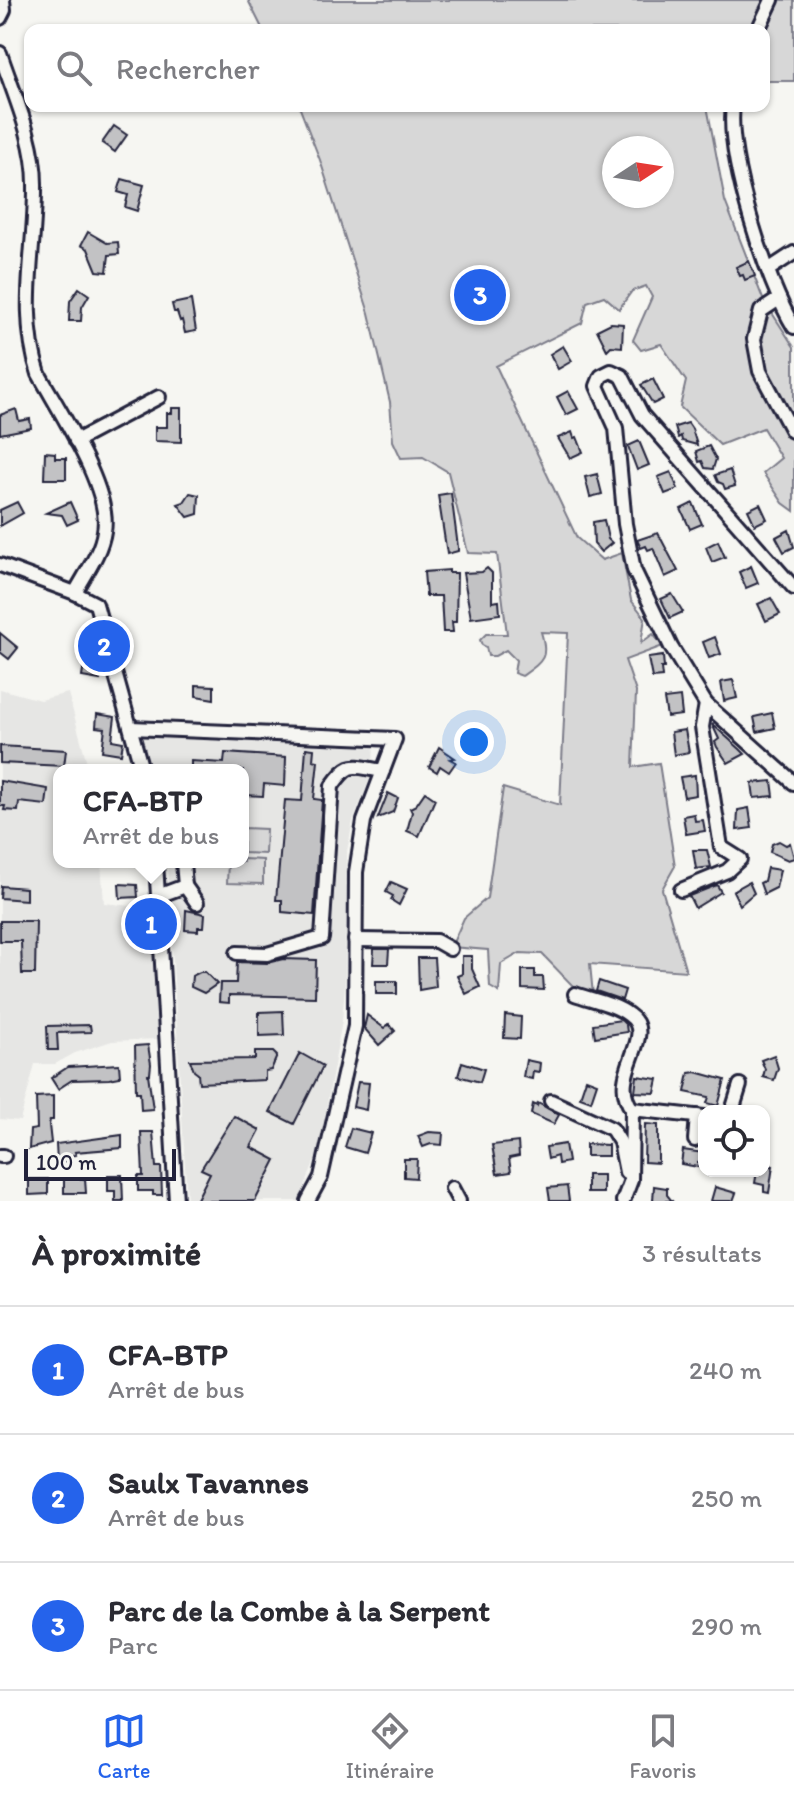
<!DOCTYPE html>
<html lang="fr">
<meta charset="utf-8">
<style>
:root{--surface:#fff;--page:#f7f7f7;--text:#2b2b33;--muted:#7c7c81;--line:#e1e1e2;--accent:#2563eb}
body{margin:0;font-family:Itim,sans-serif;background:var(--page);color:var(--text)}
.controls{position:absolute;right:24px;bottom:24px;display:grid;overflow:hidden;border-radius:16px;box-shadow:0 2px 6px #0004}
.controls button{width:72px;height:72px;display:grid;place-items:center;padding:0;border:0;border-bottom:2px solid var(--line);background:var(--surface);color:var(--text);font:40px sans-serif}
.compass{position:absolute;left:602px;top:136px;width:72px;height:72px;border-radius:50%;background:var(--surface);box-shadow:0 2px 6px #0004;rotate:78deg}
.scale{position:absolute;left:24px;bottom:20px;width:152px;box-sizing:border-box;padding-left:8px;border:4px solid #22223b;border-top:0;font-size:22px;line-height:28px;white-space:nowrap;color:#22223b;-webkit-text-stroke:6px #f6f6f2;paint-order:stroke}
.you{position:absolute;left:474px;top:742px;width:28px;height:28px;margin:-20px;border:6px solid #fff;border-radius:50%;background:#1a73e8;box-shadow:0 0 0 12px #1a73e833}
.badge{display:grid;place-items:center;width:52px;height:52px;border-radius:50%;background:var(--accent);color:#fff;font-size:26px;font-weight:700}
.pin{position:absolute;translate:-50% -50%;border:4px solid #fff;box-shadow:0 2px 8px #0006}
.popup{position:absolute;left:53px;top:764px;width:196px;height:104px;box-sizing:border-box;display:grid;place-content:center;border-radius:16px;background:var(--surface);filter:drop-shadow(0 2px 6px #0005);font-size:26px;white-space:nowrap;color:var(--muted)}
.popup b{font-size:30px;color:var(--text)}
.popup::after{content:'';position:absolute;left:50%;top:100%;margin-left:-16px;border:16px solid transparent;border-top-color:var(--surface)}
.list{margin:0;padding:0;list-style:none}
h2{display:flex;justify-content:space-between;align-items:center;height:104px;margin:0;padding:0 32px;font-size:34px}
h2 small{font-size:26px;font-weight:400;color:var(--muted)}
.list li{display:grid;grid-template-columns:52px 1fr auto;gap:24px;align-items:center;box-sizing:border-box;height:128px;padding:0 32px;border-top:2px solid var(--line)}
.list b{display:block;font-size:30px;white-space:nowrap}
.list p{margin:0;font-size:26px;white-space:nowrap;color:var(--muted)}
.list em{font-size:26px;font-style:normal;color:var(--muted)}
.icon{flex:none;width:44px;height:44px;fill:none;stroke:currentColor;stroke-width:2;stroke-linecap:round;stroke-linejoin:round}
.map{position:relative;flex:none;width:794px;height:1201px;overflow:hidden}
.search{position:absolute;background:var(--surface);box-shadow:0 2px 6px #0004;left:24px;right:24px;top:24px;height:88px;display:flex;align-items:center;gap:20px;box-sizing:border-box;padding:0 28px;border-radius:16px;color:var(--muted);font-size:30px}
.sheet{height:488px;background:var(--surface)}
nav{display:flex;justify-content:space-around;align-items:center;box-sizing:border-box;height:112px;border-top:2px solid var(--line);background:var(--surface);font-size:22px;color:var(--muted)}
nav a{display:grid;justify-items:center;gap:4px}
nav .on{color:var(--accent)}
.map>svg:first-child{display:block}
</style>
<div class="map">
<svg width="794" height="1201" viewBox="0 0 794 1201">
<rect width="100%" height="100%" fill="#f6f6f2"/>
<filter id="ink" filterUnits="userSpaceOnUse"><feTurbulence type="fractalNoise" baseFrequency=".0125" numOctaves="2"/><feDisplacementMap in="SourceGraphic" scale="16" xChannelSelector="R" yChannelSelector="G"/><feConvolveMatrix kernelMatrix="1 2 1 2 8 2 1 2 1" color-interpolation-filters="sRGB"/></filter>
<g filter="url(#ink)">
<g fill="#e6e6e4">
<polygon points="0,689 40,700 68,693 89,770 59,770 59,862 101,862 104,903 150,908 158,1039 112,1041 75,1053 55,1064 35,1064 20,1121 0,1119"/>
<polygon points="145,731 374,741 373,770 353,821 347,851 345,987 342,1021 319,1149 299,1201 187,1201 167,862 243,862 243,770 150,770 141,737"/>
</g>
<g fill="#d7d7d7" stroke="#7c7c89" stroke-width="2" fill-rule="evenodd">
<polygon points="248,0 794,0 794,81 764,81 764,30 263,30"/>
<path d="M 299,106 L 707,106 L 725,201 L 763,299 L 794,347 L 794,511 L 783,503 L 763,473 L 781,458 L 763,428 L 720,445 L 680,407 L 686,381 L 661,344 L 641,350 L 633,340 L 652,297 L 646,286 L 632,291 L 619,309 L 604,296 L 587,302 L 582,323 L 496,366 L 577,538 L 602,560 L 622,553 L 631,600 L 645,618 L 641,643 L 653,634 L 663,646 L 625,660 L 636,692 L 633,767 L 659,763 L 675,866 L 662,889 L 686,971 L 590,964 L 593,995 L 572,985 L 542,954 L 520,953 L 501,964 L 499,992 L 490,987 L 488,950 L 451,947 L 464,918 L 487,898 L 503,788 L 560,805 L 568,633 L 541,632 C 549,658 543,661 522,676 L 514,673 L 516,660 L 506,650 L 495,656 L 488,656 L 486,647 L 482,645 L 480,640 L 486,634 L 507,634 L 497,554 L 468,553 L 448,472 L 423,457 L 401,458 L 393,441 L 390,402 L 369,313 L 320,160 ZM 614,148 L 662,148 L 662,196 L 614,196 Z"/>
<polygon points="243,828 266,829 265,854 243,853"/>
<polygon points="243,859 263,860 263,884 227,883 228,862 243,862"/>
</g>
<g fill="#c2c2c4" stroke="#22223b" stroke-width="2">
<polygon points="114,126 127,135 115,152 102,143"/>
<polygon points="122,179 144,185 137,211 125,207 128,195 118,192"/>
<polygon points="88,232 107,243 118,242 119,254 109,255 107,272 97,271 88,249 81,245"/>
<polygon points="749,261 755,276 745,280 743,275 740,276 736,267"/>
<polygon points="79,288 89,295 82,307 81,321 69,321 70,301"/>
<polygon points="191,300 196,331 185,333 182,320 180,321 177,312 174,312 172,304"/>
<polygon points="611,323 623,324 622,347 611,346 607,350 597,330"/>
<polygon points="563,346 572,361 558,369 550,354"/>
<polygon points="653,379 663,399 653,404 641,385"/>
<polygon points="568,391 578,409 566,415 557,397"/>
<polygon points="172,408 181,408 181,442 155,441 155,427 167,427 167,413 172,413"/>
<polygon points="16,409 19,421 30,419 31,428 0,434 0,415"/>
<polygon points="688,423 692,429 697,445 682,441 681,436 678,438 675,427"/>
<polygon points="572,432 574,438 577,437 583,452 570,458 558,438"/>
<polygon points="639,441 649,465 637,470 628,446"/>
<polygon points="709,446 716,459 713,469 705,468 702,461 699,462 696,451"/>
<polygon points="45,452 55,453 55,458 66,458 66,479 44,479"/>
<polygon points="730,470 735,486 725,489 723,484 718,482 715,475"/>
<polygon points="671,472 678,489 665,494 658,477"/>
<polygon points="597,474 602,494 590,497 585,477"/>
<polygon points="190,493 199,495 198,514 188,517 178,504 184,502"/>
<polygon points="451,493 458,547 458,551 447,554 438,495"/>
<polygon points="17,502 23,513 0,526 0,510"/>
<polygon points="70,502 78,520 67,525 62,515 46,513"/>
<polygon points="693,503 702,524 690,529 681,509"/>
<polygon points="760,504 767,519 755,525 748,510"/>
<polygon points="604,520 608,539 612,543 601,552 594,544 593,522"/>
<polygon points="789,530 794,547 784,552 776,537"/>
<polygon points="658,533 678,571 665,577 653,548 648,550 646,546 641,548 637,540"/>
<polygon points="718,541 725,557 712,562 706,547"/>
<polygon points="751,566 758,583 746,588 739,572"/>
<polygon points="487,568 492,573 492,602 499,601 500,614 471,618 463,573 482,572"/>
<polygon points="449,570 449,573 457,573 456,622 452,622 453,632 443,632 441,596 426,596 424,572"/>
<polygon points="672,594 683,612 670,618 661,599"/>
<polygon points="771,598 780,614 766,621 758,604"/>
<polygon points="0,633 18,648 9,659 0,652"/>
<polygon points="715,637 721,654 709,658 703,642"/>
<polygon points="663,656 664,668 661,668 662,677 652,678 648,658"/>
<polygon points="84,664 102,667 100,680 82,677"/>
<polygon points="733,680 737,698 724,701 721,682"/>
<polygon points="196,685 214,686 214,699 196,696"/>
<polygon points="680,697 682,715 667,717 664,699"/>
<polygon points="772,713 775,728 757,732 754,717"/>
<polygon points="97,714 115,717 112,740 123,742 121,754 102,751 105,728 96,727"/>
<polygon points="712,724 740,749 745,754 728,763 717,747 715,742 719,739"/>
<polygon points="685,730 689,752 674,755 671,732"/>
<polygon points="0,746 66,750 64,766 0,763"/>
<polygon points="439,747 455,758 450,759 456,762 449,772 440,766 437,772 429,767"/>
<polygon points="306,748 314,749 313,760 318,761 314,799 322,800 314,915 282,912 282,900 276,900 285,800 302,801"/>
<polygon points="225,753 286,757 285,786 264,784 263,796 243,795 243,770 191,770 191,761 224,763"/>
<polygon points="695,775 696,795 684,797 680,777"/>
<polygon points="0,781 48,789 46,805 19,802 18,811 4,810 5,806 0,806"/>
<polygon points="772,781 774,796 754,798 752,783"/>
<polygon points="425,792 435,799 419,836 407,831 412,812 410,808 416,805"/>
<polygon points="388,793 398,798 393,812 378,818"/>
<polygon points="749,808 752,828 737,830 738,810"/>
<polygon points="694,814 695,821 703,820 705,831 686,834 683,816"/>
<polygon points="779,841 786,845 790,843 794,858 788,860 770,852 772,844"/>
<polygon points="693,850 707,850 711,867 696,869"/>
<polygon points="767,868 780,870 776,888 764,894 760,883 764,881"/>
<polygon points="391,882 407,889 399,905 391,900 393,896 386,892"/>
<polygon points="749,882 754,893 740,905 733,891"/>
<polygon points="119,884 137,885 138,897 120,898"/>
<polygon points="717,885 721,892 695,908 689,896"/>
<polygon points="1,886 26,888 26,900 0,898"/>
<polygon points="186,910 205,914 204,927 198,927 198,931 185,930"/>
<polygon points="0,921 36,921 35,974 22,974 21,941 0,941"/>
<polygon points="374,949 389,949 388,964 373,964"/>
<polygon points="462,956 472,956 472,969 480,987 466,994 457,976 462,974"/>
<polygon points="418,958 434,958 436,987 419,990"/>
<polygon points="283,959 316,960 315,997 229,995 229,1003 219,1002 220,983 236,983 237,962 267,963"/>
<polygon points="522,970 535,970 535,977 543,977 544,990 522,989"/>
<polygon points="200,972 205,972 217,984 204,993 191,987 192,976"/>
<rect x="376" y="981" width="21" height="13"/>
<polygon points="599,981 625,990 622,1000 596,991"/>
<polygon points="283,1011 284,1035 259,1036 259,1012"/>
<polygon points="367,1015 384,1028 389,1024 395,1031 379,1045 364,1028"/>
<polygon points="505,1015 521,1017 520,1039 504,1038"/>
<polygon points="621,1020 626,1025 627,1032 595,1037 593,1024"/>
<polygon points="90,1025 91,1032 57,1033 58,1050 48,1050 47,1026"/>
<polygon points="148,1045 151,1064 150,1074 148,1074 153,1109 141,1110 140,1092 136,1092 135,1046"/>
<polygon points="255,1052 273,1052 277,1056 271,1070 265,1071 265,1080 199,1083 198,1074 194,1071 190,1060 255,1059"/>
<polygon points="300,1053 323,1066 294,1124 270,1112"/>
<polygon points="774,1055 778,1068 774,1080 763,1077 765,1069 761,1060"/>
<polygon points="526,1060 540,1063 539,1072 533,1071 532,1079 523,1077"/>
<polygon points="462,1062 484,1069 480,1082 458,1076"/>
<polygon points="119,1064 120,1077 109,1079 72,1080 58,1089 51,1078 68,1067"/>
<polygon points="696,1072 725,1080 718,1106 707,1103 709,1097 685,1092 689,1073"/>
<polygon points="637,1076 658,1079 655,1093 635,1092"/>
<polygon points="586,1079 597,1083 591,1101 580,1097"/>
<polygon points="358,1082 369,1083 366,1110 353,1107"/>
<polygon points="53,1096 53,1120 50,1120 49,1125 51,1143 29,1149 30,1130 37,1129 36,1097"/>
<polygon points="538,1103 559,1115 554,1124 531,1114 533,1104 537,1106"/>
<polygon points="234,1116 260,1130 251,1147 276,1160 255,1201 196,1201 210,1173 201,1169"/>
<polygon points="645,1124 658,1125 658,1163 644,1162"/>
<polygon points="351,1128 371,1133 365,1153 345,1147"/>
<polygon points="141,1132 153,1132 156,1167 161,1167 162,1195 153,1195 153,1191 138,1191 138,1176 143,1176"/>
<polygon points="429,1132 443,1133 442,1145 431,1144 423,1147 418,1136"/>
<polygon points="122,1135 122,1148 75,1152 76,1155 67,1156 67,1161 57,1162 56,1144"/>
<polygon points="518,1142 519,1156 509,1158 511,1172 497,1174 492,1145"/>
<polygon points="565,1144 568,1162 558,1164 557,1156 548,1159 546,1147"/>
<polygon points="586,1144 608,1145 608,1156 586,1156"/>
<polygon points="683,1150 704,1153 704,1164 698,1163 698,1167 681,1164"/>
<polygon points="404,1159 417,1159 416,1178 404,1177"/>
<polygon points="764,1165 773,1166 769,1193 764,1192 764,1185 755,1183 757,1171 764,1171"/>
<polygon points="108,1175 122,1175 123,1201 115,1201 115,1191 108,1191"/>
<rect x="587" y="1175" width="16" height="18"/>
<polygon points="29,1179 48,1179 48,1194 29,1195"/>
<polygon points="64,1179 85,1179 86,1193 64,1193"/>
<polygon points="567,1186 569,1201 550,1201 548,1188"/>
<polygon points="654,1186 667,1188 667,1195 672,1201 653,1201"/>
<polygon points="715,1187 736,1193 733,1201 711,1201"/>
</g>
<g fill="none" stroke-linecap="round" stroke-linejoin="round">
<g stroke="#22223b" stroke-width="18">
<g id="minor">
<polyline points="0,18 4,10 3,0"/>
<polyline points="758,30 772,0"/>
<path d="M 0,53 C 14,95 35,140 35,184 C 36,248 18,311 39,374 C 59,411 112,490 104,531 C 101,553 85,574 75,593"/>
<path d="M 733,106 C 726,156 767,284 794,327"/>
<polyline points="768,270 794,253"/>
<polyline points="779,299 761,311 754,339 760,371 792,431"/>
<polyline points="76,441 159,397"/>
<polyline points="0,565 75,593 96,604 142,770"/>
<polyline points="794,588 642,415 622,376 611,371 601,376 597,386 616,428 625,524 634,570 671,647 706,704 794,783"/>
<polyline points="131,728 395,739 364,821 356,872 355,1026 321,1177 308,1201"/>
<polyline points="156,862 176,1201"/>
<polyline points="185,886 197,903"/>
<polyline points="681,890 727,871 740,859 721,847 702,727 706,704"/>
<polyline points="158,896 185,886 183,862"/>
<polyline points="355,940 436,941 450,949"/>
<path d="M 237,953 L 267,954 L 322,938 L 332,786 C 351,759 353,767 383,771"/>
<path d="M 575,994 C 592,1000 615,1004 629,1015 C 659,1036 606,1074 632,1109"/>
<polyline points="551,1101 612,1129 620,1142 626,1172"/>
<polyline points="732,1111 740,1085"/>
<polyline points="695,1140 697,1116"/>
<polyline points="0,1156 4,1156"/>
<polyline points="452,1188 459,1201"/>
<polyline points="623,1201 631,1180 632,1109 704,1117"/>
</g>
</g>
<use href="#minor" stroke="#f6f6f2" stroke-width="12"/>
</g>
</g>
</svg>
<div class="controls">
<button><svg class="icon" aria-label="locate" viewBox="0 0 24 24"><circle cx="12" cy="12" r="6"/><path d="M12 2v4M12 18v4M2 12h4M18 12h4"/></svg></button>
</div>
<svg class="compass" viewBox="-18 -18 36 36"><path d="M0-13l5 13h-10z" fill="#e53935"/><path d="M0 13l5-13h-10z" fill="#7c7c81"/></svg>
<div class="scale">100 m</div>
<div class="you"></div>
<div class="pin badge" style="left:151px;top:924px">1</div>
<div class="popup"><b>CFA-BTP</b>Arrêt de bus</div>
<div class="pin badge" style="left:104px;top:646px">2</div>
<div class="pin badge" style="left:480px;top:295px">3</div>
<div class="search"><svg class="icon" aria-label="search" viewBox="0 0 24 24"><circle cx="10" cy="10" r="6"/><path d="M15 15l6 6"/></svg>Rechercher</div>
</div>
<section class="sheet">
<h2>À proximité<small>3 résultats</small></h2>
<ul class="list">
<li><span class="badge">1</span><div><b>CFA-BTP</b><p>Arrêt de bus</p></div><em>240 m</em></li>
<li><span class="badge">2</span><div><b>Saulx Tavannes</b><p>Arrêt de bus</p></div><em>250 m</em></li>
<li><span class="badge">3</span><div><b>Parc de la Combe à la Serpent</b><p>Parc</p></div><em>290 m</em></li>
</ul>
</section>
<nav>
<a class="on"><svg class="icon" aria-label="map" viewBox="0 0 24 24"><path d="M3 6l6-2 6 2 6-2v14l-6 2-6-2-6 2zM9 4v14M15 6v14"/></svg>Carte</a>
<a><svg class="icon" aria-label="directions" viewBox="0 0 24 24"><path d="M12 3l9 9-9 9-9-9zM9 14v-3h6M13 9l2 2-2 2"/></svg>Itinéraire</a>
<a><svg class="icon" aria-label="saved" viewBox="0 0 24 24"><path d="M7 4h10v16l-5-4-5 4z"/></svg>Favoris</a>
</nav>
